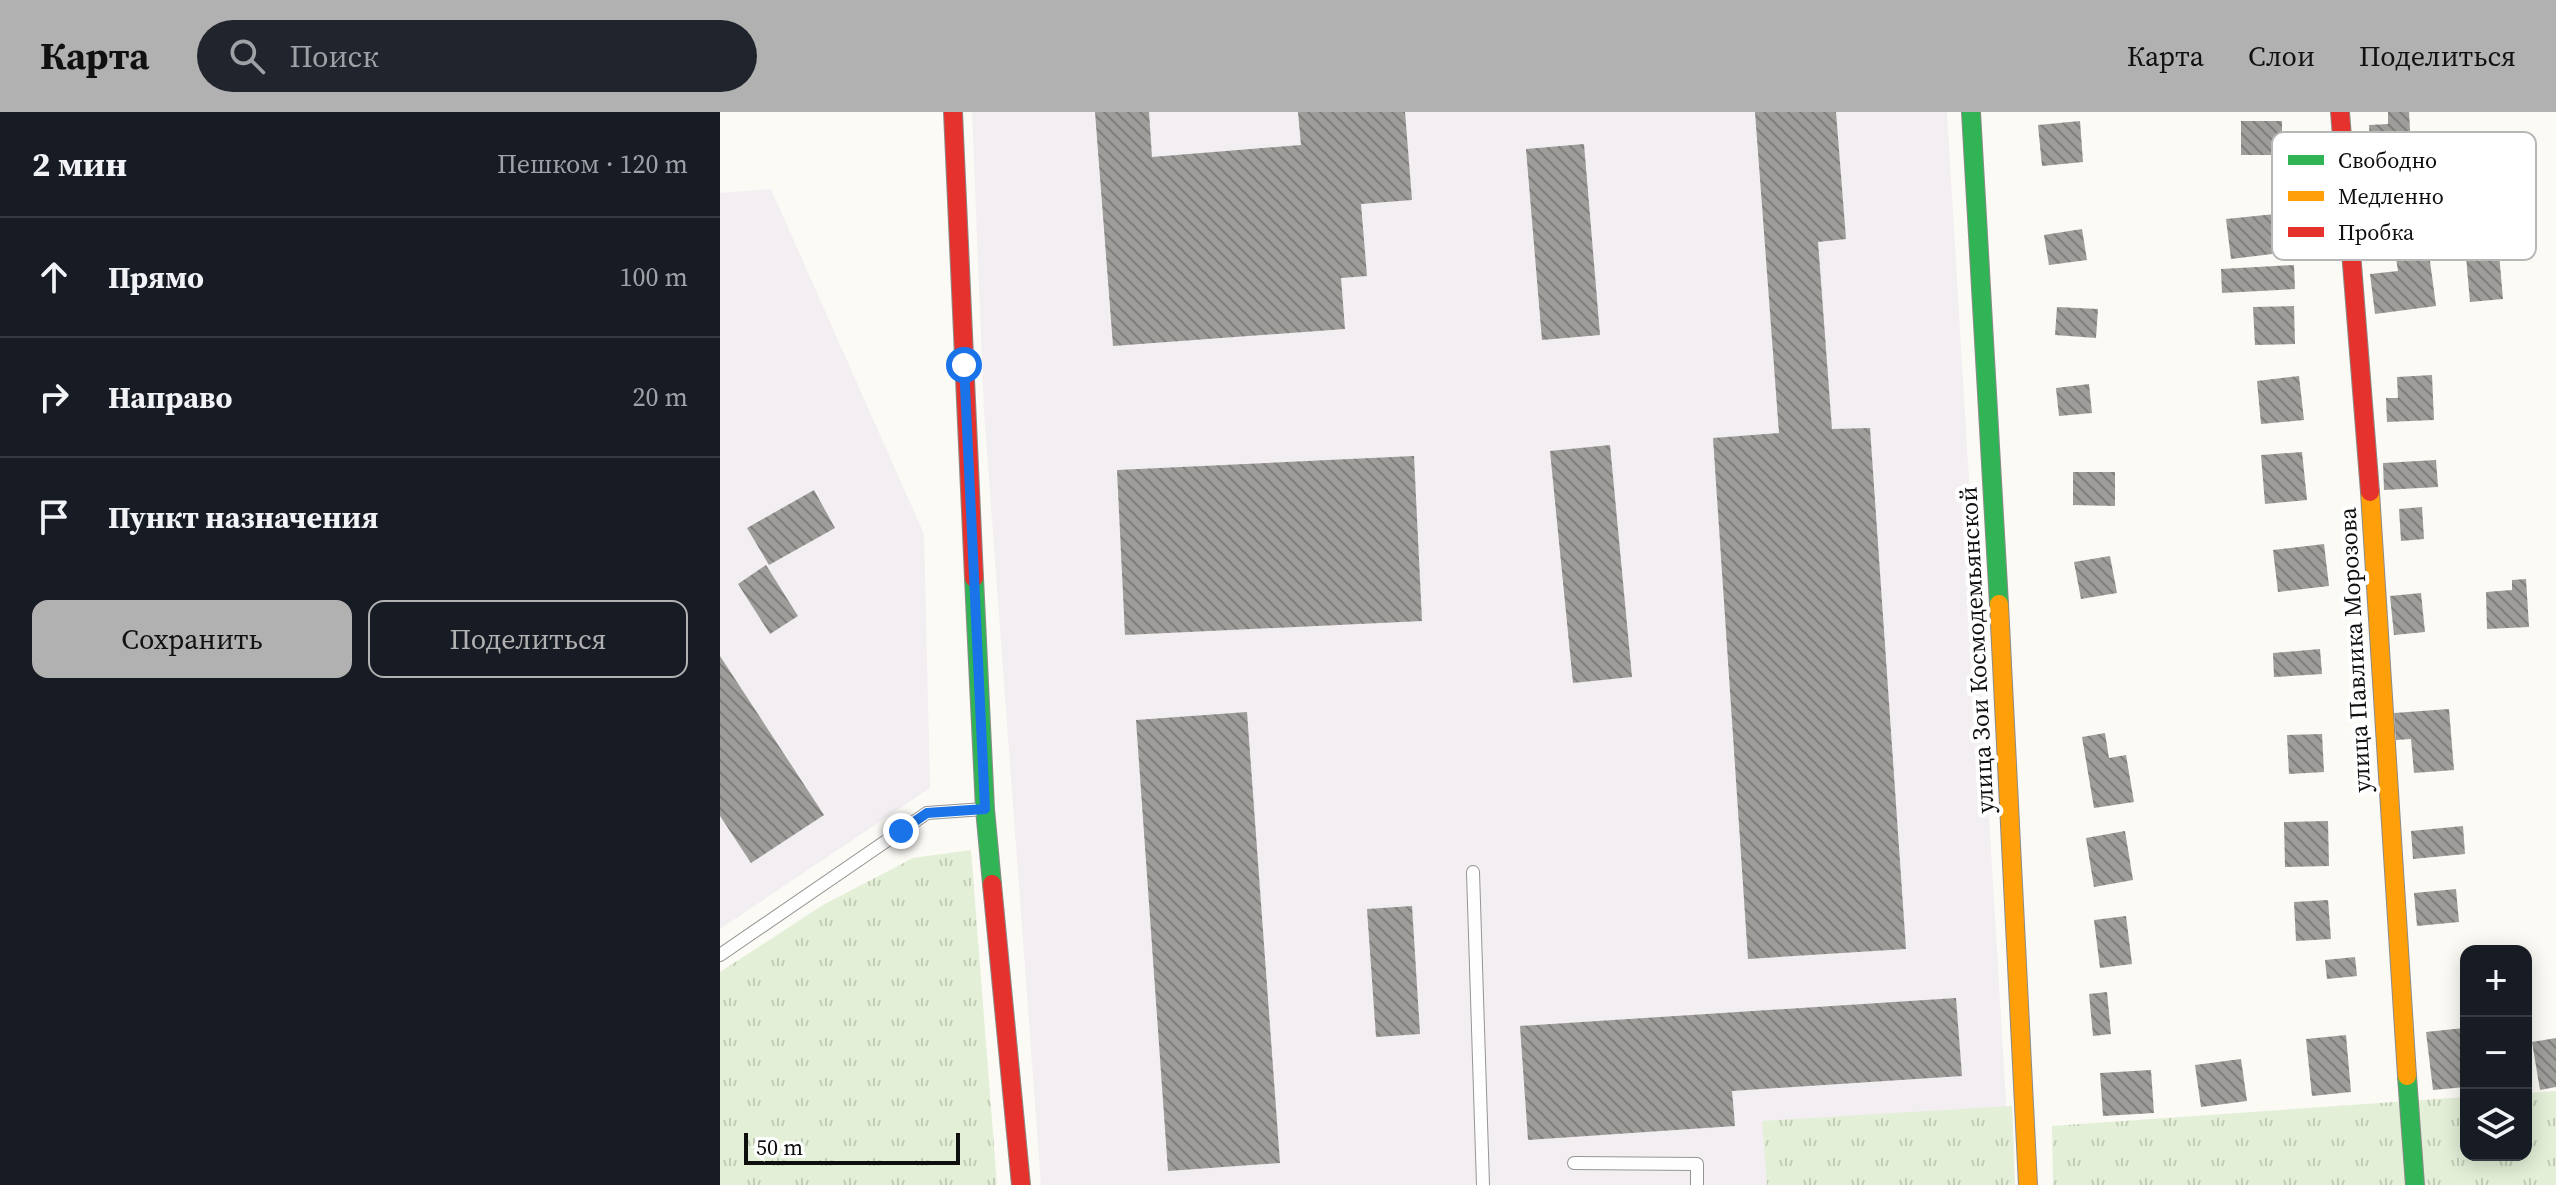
<!DOCTYPE html>
<html lang="ru">
<meta charset="utf-8">
<style>
:root{--surface:#171b24;--page:#20242c;--text:#f1f3f6;--muted:#9ea1a6;--line:#363941;--accent:#b1b1b2}
body{margin:0;font-family:"Source Serif 4",serif;background:var(--page);color:var(--text)}
.controls{position:absolute;right:24px;bottom:24px;display:grid;overflow:hidden;border-radius:16px;box-shadow:0 4px 20px #0003}
.controls button{width:72px;height:72px;display:grid;place-items:center;padding:0;border:0;border-bottom:2px solid var(--line);background:var(--surface);color:var(--text);font:40px sans-serif}
.scale{position:absolute;left:24px;bottom:20px;width:216px;box-sizing:border-box;padding-left:8px;border:4px solid #0f0f0f;border-top:0;font-size:22px;line-height:28px;white-space:nowrap;color:#0f0f0f;-webkit-text-stroke:6px #fff;paint-order:stroke}
.stop{position:absolute;width:24px;height:24px;margin:-18px;border:6px solid #1a73e8;border-radius:50%;background:#fff}
.stop.end{background:#1a73e8;border-color:#fff;box-shadow:0 2px 8px #0008}
.list{margin:0;padding:0;list-style:none}
h2{display:flex;justify-content:space-between;align-items:center;height:104px;margin:0;padding:0 32px;font-size:34px}
h2 small{font-size:26px;font-weight:400;color:var(--muted)}
.list li{display:grid;grid-template-columns:52px 1fr auto;gap:24px;align-items:center;box-sizing:border-box;height:120px;padding:0 32px;border-top:2px solid var(--line)}
.list b{display:block;font-size:30px;white-space:nowrap}
.list em{font-size:26px;font-style:normal;color:var(--muted)}
.actions{display:flex;gap:16px;padding:24px 32px}
.actions a{flex:1;padding:18px 0;border:2px solid var(--accent);border-radius:16px;text-align:center;font-size:28px;color:var(--accent)}
.actions .main{background:var(--accent);color:#111}
.icon{flex:none;width:44px;height:44px;fill:none;stroke:currentColor;stroke-width:2;stroke-linecap:round;stroke-linejoin:round}
.map{position:relative;flex:none;width:1836px;height:1073px;overflow:hidden}
header{display:flex;align-items:center;gap:48px;box-sizing:border-box;height:112px;padding:0 40px;background:var(--accent);color:#111}
header strong{font-size:38px}
nav{display:flex;gap:44px;margin-inline-start:auto;font-size:28px}
.search{width:560px;height:72px;background:var(--page);display:flex;align-items:center;gap:20px;box-sizing:border-box;padding:0 28px;border-radius:44px;color:var(--muted);font-size:30px}
main{display:flex}
aside{flex:1;background:var(--surface)}
.map>svg:first-child{display:block}
</style>
<header>
<strong>Карта</strong>
<div class="search"><svg class="icon" aria-label="search" viewBox="0 0 24 24"><circle cx="10" cy="10" r="6"/><path d="M15 15l6 6"/></svg>Поиск</div>
<nav><a>Карта</a><a>Слои</a><a>Поделиться</a></nav>
</header>
<main>
<aside>
<h2>2 мин<small>Пешком · 120 m</small></h2>
<ul class="list">
<li><svg class="icon" aria-label="ahead" viewBox="0 0 24 24"><path d="M12 20V5M6 11l6-6 6 6"/></svg><div><b>Прямо</b></div><em>100 m</em></li>
<li><svg class="icon" aria-label="right" viewBox="0 0 24 24"><path d="M7 20v-9h11M14 6l5 5-5 5"/></svg><div><b>Направо</b></div><em>20 m</em></li>
<li><svg class="icon" aria-label="arrive" viewBox="0 0 24 24"><path d="M6 21V4h12l-3 4 3 4H6"/></svg><div><b>Пункт назначения</b></div></li>
</ul>
<div class="actions"><a class="main">Сохранить</a><a>Поделиться</a></div>
</aside>
<div class="map">
<svg width="1836" height="1073" viewBox="0 0 1836 1073">
<defs>
<pattern id="grass-tufts" width="24" height="20" patternUnits="userSpaceOnUse" patternTransform="scale(2)"><rect width="24" height="20" fill="#e3efd7"/><path d="M3 7l-1-3M5 7V3M7 7l1-3M15 17l-1-3M17 17v-4M19 17l1-3" fill="none" stroke="#c2ccb7"/></pattern>
<pattern id="building-back-hatch" width="6" height="6" patternUnits="userSpaceOnUse" patternTransform="scale(2)"><rect width="6" height="6" fill="#9f9d9a"/><path d="M-1 5l2 2M0 0l6 6M5-1l2 2" fill="none" stroke="#807e7c"/></pattern>
</defs>
<rect width="100%" height="100%" fill="#fbfaf5"/>
<g fill="#f3eef1">
<polygon points="252,0 1227,0 1291,1073 321,1073 264,299"/>
<polygon points="51,77 204,422 210,676 0,817 0,81"/>
</g>
<g fill="url(#grass-tufts)">
<polygon points="251,738 277,1073 0,1073 0,860 103,793 193,746"/>
<polygon points="1836,979 1836,1073 1333,1073 1332,1014 1746,985 1746,1043 1806,1043 1806,981"/>
<polygon points="1292,994 1295,1073 1047,1073 1042,1009"/>
</g>
<g fill="url(#building-back-hatch)">
<polygon points="375,0 429,0 432,45 581,33 578,0 685,0 692,88 641,92 647,164 621,166 625,217 393,234"/>
<polygon points="1035,0 1116,0 1126,127 1098,130 1112,317 1150,316 1186,837 1028,847 993,326 1059,321"/>
<polygon points="1668,0 1689,0 1693,71 1665,72 1666,82 1638,83 1636,50 1651,49 1649,13 1668,12"/>
<polygon points="1360,9 1363,50 1322,54 1318,13"/>
<rect x="1521" y="9" width="41" height="34"/>
<polygon points="864,32 880,223 822,228 806,37"/>
<polygon points="1565,101 1569,140 1511,147 1506,107"/>
<polygon points="1362,117 1367,148 1329,153 1324,123"/>
<polygon points="1778,130 1783,187 1750,190 1745,133"/>
<polygon points="1709,142 1716,194 1655,202 1650,162 1678,159 1676,146"/>
<polygon points="1574,153 1575,177 1502,181 1501,157"/>
<polygon points="1574,194 1575,232 1535,233 1533,195"/>
<polygon points="1337,195 1378,197 1376,226 1335,223"/>
<polygon points="1712,263 1714,308 1667,310 1666,286 1678,286 1677,265"/>
<polygon points="1579,264 1584,308 1541,312 1537,269"/>
<polygon points="1369,272 1372,301 1339,304 1336,276"/>
<polygon points="890,333 912,565 853,571 830,339"/>
<polygon points="1582,340 1587,388 1545,392 1541,343"/>
<polygon points="694,344 702,509 405,523 397,358"/>
<polygon points="1716,348 1718,375 1664,378 1663,351"/>
<polygon points="1353,360 1395,360 1395,394 1353,393"/>
<polygon points="94,378 115,416 49,453 27,416"/>
<polygon points="1702,395 1704,427 1681,429 1679,397"/>
<polygon points="1604,432 1609,474 1558,480 1553,438"/>
<polygon points="1390,444 1397,481 1361,487 1354,450"/>
<polygon points="46,453 78,504 50,522 18,472"/>
<polygon points="1806,467 1809,515 1767,517 1766,480 1792,478 1792,468"/>
<polygon points="1701,481 1705,520 1674,523 1670,484"/>
<polygon points="1600,537 1602,562 1554,565 1553,541"/>
<polygon points="0,544 104,703 31,751 0,704"/>
<polygon points="1729,597 1734,658 1694,661 1691,627 1676,628 1674,601"/>
<polygon points="527,600 560,1051 448,1059 416,608"/>
<polygon points="1385,621 1389,646 1406,643 1414,690 1374,696 1362,625"/>
<polygon points="1602,622 1604,660 1569,662 1567,623"/>
<polygon points="1608,709 1609,754 1565,755 1564,710"/>
<polygon points="1743,714 1745,742 1693,747 1691,719"/>
<polygon points="1405,719 1413,768 1374,775 1366,726"/>
<polygon points="1736,777 1739,810 1697,814 1694,781"/>
<polygon points="1608,788 1611,827 1576,829 1574,790"/>
<polygon points="692,794 700,922 656,925 647,797"/>
<polygon points="1406,804 1412,852 1380,856 1374,808"/>
<polygon points="1635,845 1637,864 1607,867 1605,848"/>
<polygon points="1387,880 1391,922 1373,924 1369,882"/>
<polygon points="1236,886 1242,964 1012,979 1015,1014 808,1028 800,914"/>
<polygon points="1744,916 1746,975 1713,978 1706,920"/>
<polygon points="1626,923 1631,980 1592,984 1586,927"/>
<polygon points="1836,926 1836,975 1820,978 1812,930"/>
<polygon points="1521,947 1527,989 1481,995 1475,953"/>
<polygon points="1431,958 1434,1001 1383,1004 1380,961"/>
</g>
<g fill="none" stroke-linecap="round" stroke-linejoin="round">
<g stroke="#959593" stroke-width="14">
<g id="lane">
<polyline points="753,760 763,1073"/>
<polyline points="0,843 207,701 264,697"/>
<polyline points="854,1051 977,1052 977,1073"/>
</g>
</g>
<g stroke="#8c8b89" stroke-width="20">
<g id="fast">
<polyline points="1251,0 1279,492"/>
<polyline points="254,466 265,697 272,772"/>
<polyline points="1687,964 1695,1073"/>
</g>
</g>
<g stroke="#8c8b89" stroke-width="20">
<g id="slow">
<polyline points="1650,380 1687,964"/>
<polyline points="1279,492 1308,1073"/>
</g>
</g>
<g stroke="#8c8b89" stroke-width="20">
<g id="jam">
<polyline points="233,0 254,466"/>
<polyline points="1620,0 1650,380"/>
<polyline points="272,772 301,1073"/>
</g>
</g>
<use href="#lane" stroke="#fefefe" stroke-width="12"/>
<use href="#fast" stroke="#30b455" stroke-width="18"/>
<use href="#slow" stroke="#ff9f0a" stroke-width="18"/>
<use href="#jam" stroke="#e5322d" stroke-width="18"/>
</g>
<g fill="none" stroke-linecap="round" stroke-linejoin="round">
<polyline stroke="#1a73e8" stroke-width="10" points="181,719 207,701 265,697 244,253"/>
</g>
<g text-anchor="middle" stroke-width="8" stroke-linejoin="round" paint-order="stroke">
<g font-size="24" fill="#0f0f0f" stroke="#fff">
<text transform="translate(1257 538) rotate(-93)" y="8">улица Зои Космодемьянской</text>
<text transform="translate(1635 538) rotate(-93)" y="8">улица Павлика Морозова</text>
</g>
</g>
<rect x="1552" y="20" width="264" height="128" rx="12" fill="#fff" stroke="#b7b7b7" stroke-width="2"/>
<rect x="1568" y="43" width="36" height="10" fill="#30b455"/>
<rect x="1568" y="79" width="36" height="10" fill="#ff9f0a"/>
<rect x="1568" y="115" width="36" height="10" fill="#e5322d"/>
<g font-size="22" fill="#0f0f0f">
<text x="1618" y="56">Свободно</text>
<text x="1618" y="92">Медленно</text>
<text x="1618" y="128">Пробка</text>
</g>
</svg>
<div class="controls">
<button>+</button>
<button>−</button>
<button><svg class="icon" aria-label="layers" viewBox="0 0 24 24"><path d="M12 4l9 5-9 5-9-5zM3 14l9 5 9-5"/></svg></button>
</div>
<div class="scale">50 m</div>
<div class="stop" style="left:244px;top:253px"></div>
<div class="stop end" style="left:181px;top:719px"></div>
</div>
</main>
